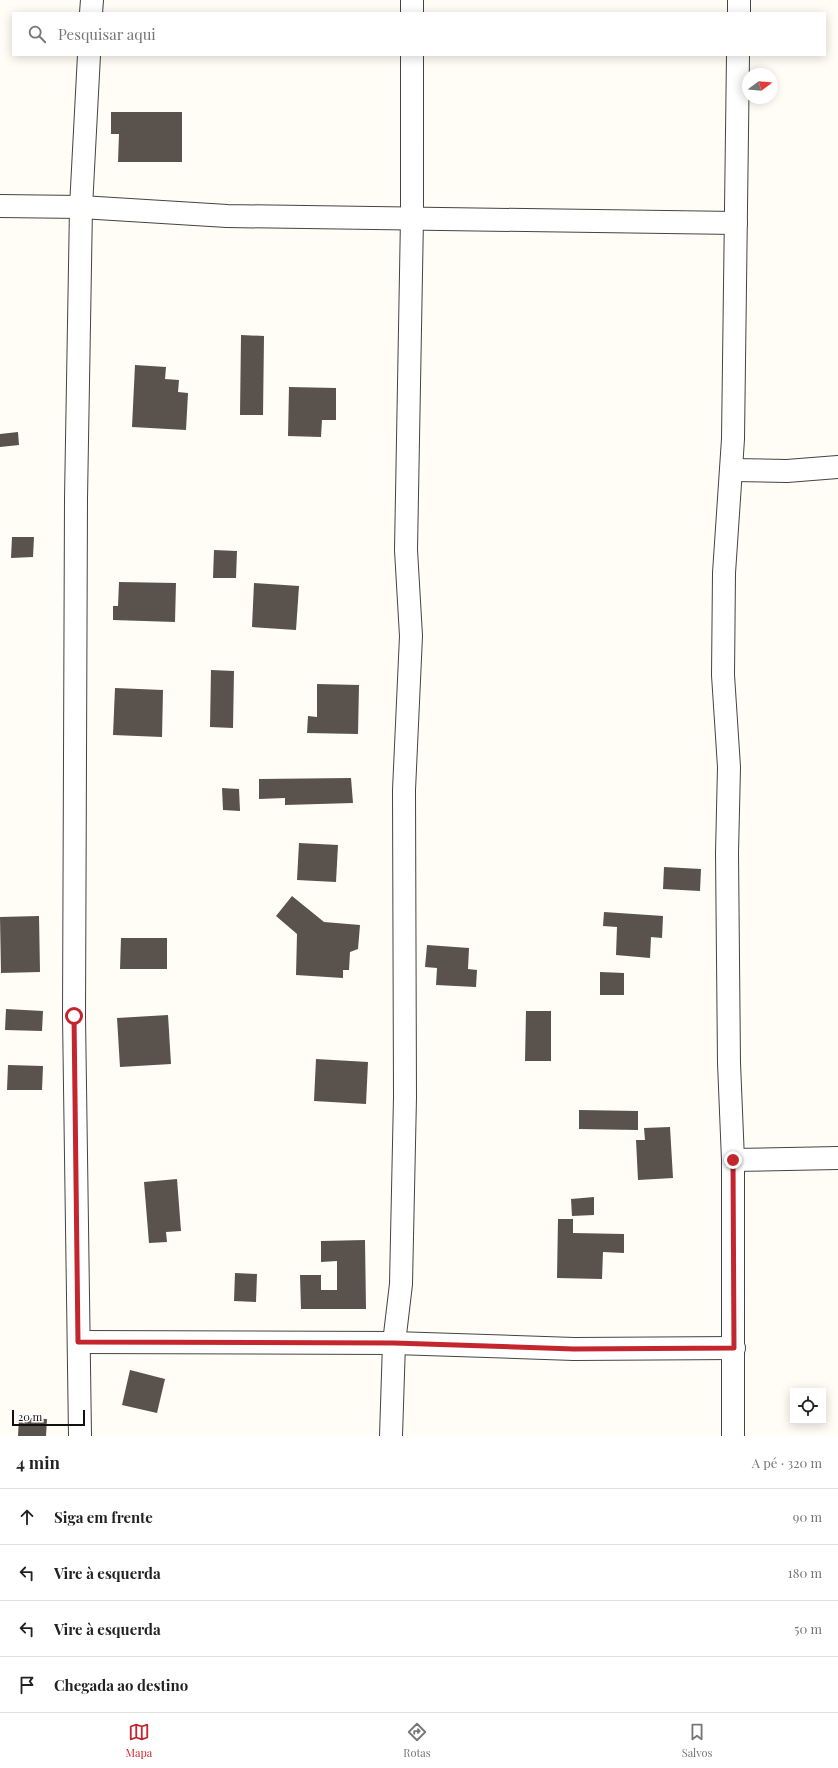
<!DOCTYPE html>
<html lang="pt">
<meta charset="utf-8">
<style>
:root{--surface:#fff;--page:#f2f2f2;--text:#222;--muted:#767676;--line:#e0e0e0;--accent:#c4262e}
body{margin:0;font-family:"Playfair Display",serif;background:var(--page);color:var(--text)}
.controls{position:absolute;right:12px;bottom:12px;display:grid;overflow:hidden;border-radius:0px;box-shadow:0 2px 10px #0003}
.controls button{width:36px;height:36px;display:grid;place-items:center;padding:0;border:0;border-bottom:1px solid var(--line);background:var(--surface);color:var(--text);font:20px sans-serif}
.compass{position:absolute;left:742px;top:68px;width:36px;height:36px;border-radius:50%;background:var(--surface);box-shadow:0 2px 10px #0003;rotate:74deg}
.scale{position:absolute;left:12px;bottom:10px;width:73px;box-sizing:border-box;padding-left:4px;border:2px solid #111;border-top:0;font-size:11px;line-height:14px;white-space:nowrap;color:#111;-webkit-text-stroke:3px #fff;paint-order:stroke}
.stop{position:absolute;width:12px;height:12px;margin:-9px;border:3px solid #c4262e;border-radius:50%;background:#fff}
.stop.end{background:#c4262e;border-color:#fff;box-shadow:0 1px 4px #0008}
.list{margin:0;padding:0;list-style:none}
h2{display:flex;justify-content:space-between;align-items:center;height:52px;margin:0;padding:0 16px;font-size:17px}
h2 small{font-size:13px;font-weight:400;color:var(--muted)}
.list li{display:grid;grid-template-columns:26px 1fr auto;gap:12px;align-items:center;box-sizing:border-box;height:56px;padding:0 16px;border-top:1px solid var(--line)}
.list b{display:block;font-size:15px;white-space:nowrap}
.list em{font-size:13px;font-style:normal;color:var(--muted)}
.icon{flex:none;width:22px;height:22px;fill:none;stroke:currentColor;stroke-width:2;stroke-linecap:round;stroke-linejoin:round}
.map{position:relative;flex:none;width:838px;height:1436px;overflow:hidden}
.search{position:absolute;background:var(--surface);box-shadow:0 2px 10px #0003;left:12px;right:12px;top:12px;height:44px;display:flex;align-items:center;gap:10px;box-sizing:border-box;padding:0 14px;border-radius:0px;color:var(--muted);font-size:15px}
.sheet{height:276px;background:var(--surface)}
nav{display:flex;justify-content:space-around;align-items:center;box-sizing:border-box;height:56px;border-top:1px solid var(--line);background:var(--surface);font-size:11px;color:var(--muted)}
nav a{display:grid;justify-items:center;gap:2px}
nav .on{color:var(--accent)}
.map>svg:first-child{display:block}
</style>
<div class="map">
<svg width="838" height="1436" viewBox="0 0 838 1436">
<rect width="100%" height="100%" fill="#fffdf5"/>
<g fill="#5a524d">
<polygon points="111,112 182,112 182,162 118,162 119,134 111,134"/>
<polygon points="241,335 264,336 263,415 240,415"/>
<polygon points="135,365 166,367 165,379 179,380 178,392 188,393 186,430 132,427"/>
<polygon points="289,387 336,388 336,420 322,420 321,437 288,436"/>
<polygon points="18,432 19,445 0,447 0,434"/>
<polygon points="12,537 34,537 33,557 11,558"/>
<polygon points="214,550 237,551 236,578 213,578"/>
<polygon points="119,582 176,583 175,622 113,620 113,606 118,606"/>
<polygon points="254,583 299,586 296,630 252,627"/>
<polygon points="211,670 234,671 233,728 210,727"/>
<polygon points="317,684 359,685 358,734 307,733 308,716 317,717"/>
<polygon points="115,688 163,690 162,737 113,735"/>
<polygon points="351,778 353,803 285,805 285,798 259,799 259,779"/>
<polygon points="222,788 239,789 240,811 223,810"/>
<polygon points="299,843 338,845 336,882 297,880"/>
<polygon points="664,867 701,869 700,891 663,889"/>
<polygon points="292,896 324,922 360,925 358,949 350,952 349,970 343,970 343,978 296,975 297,934 276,916"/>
<polygon points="604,912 663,916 662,938 651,937 650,958 616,955 617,927 603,926"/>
<polygon points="39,916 40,972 1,973 0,917"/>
<polygon points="121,938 167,938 167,969 120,969"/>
<polygon points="427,945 469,948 468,969 477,970 476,987 436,985 437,968 425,967"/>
<polygon points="600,972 624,973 624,995 600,995"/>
<polygon points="6,1009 43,1011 42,1031 5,1030"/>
<polygon points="526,1011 551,1011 551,1061 525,1061"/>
<polygon points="168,1015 171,1064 120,1067 117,1018"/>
<polygon points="316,1059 368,1062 366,1104 314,1101"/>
<polygon points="8,1065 43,1066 42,1090 7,1090"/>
<polygon points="579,1110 638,1111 638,1130 579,1129"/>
<polygon points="670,1127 673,1178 638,1180 636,1140 645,1140 644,1128"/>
<polygon points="177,1179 181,1231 166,1232 167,1242 149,1243 144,1182"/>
<polygon points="594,1197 594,1215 572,1216 571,1199"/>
<polygon points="558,1219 573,1219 573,1233 624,1234 624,1253 603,1252 602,1279 557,1278"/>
<polygon points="365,1240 366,1309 301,1309 300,1275 321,1275 321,1290 337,1290 337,1261 321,1262 321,1241"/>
<polygon points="235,1273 257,1274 256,1302 234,1301"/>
<polygon points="130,1370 165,1379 157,1413 122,1405"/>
<polygon points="19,1418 47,1419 46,1436 18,1436"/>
</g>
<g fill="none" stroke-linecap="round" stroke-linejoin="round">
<g stroke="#444" stroke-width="24">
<g id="minor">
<polyline points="412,0 412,13"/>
<polyline points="91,13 92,0"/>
<polyline points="739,13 739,0"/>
<polyline points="0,206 81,207 227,216 736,223"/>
<polyline points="732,470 787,471 838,467"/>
<polyline points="733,1160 838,1158"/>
<polyline points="79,1342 394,1343 574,1349 734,1348"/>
<polyline points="80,1436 74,1016 76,499 81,207 89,55"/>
<polyline points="391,1436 394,1343 401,1284 405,1097 404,790 411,636 406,550 412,218 412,55"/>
<polyline points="733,1436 733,1160 729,1063 727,853 729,767 723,675 724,573 733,439 738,55"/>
</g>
</g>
<use href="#minor" stroke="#fff" stroke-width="22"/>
</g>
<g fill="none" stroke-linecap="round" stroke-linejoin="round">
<polyline stroke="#c4262e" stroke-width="5" points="74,1016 78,1342 394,1343 574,1349 734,1348 733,1160"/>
</g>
</svg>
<div class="controls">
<button><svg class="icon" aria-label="locate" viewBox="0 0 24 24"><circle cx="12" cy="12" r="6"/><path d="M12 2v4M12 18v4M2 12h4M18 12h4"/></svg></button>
</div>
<svg class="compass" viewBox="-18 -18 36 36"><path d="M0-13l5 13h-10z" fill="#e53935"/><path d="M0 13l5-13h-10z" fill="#767676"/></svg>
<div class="scale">20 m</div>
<div class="stop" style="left:74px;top:1016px"></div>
<div class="stop end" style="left:733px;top:1160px"></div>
<div class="search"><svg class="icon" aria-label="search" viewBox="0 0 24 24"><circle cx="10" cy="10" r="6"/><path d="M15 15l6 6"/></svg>Pesquisar aqui</div>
</div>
<section class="sheet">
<h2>4 min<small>A pé · 320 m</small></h2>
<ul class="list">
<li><svg class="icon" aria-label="ahead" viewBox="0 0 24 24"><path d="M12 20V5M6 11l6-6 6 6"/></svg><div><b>Siga em frente</b></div><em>90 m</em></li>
<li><svg class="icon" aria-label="left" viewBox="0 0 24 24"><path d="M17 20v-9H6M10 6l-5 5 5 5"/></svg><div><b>Vire à esquerda</b></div><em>180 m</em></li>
<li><svg class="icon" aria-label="left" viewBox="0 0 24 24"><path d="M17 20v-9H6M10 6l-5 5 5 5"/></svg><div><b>Vire à esquerda</b></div><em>50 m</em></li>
<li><svg class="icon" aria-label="arrive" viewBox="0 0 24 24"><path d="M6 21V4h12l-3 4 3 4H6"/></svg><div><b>Chegada ao destino</b></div></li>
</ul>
</section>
<nav>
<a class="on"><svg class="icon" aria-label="map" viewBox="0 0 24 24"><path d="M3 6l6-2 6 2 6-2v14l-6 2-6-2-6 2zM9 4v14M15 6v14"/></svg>Mapa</a>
<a><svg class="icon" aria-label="directions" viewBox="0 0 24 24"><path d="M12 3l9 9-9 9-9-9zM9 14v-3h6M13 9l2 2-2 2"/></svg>Rotas</a>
<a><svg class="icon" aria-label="saved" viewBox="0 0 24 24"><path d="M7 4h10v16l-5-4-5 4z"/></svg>Salvos</a>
</nav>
